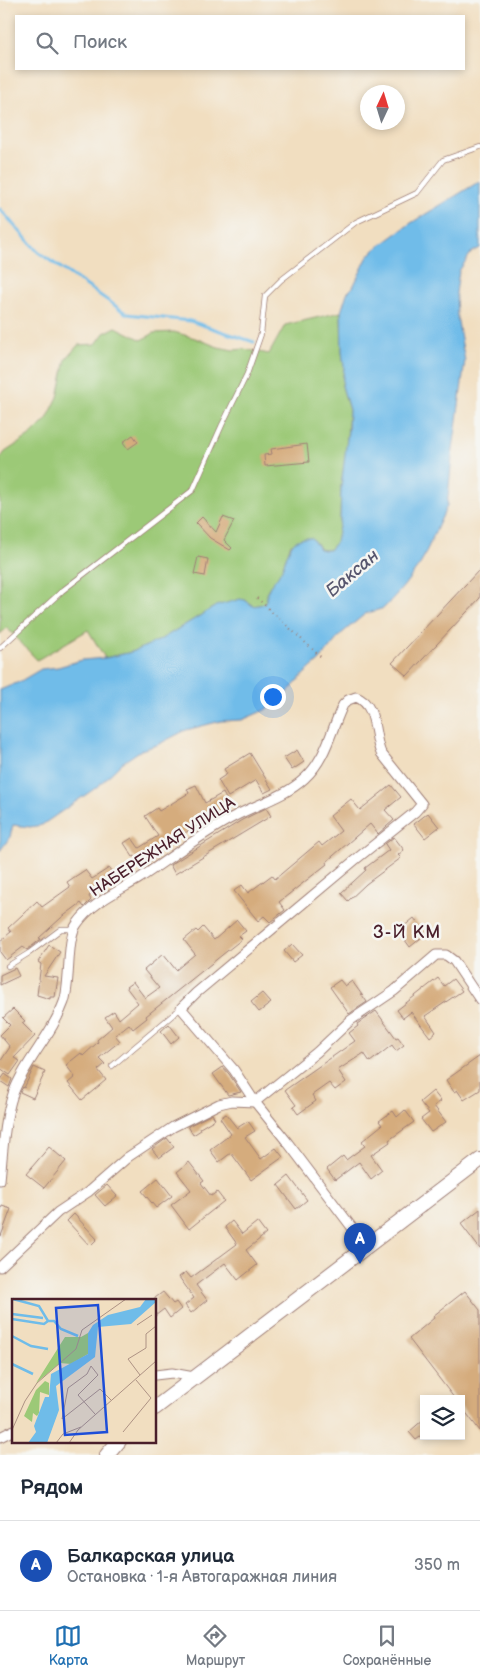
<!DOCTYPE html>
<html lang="ru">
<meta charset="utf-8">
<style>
:root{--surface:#fff;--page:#f2f2f3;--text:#1f2937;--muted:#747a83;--line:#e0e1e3;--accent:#1f6fb2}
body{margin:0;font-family:"Balsamiq Sans",sans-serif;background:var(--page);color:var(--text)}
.controls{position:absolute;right:15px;bottom:15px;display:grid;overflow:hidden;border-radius:0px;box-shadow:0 2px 8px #0003}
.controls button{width:45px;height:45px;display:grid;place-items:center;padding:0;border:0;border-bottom:1px solid var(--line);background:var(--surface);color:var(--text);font:25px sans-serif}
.compass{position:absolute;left:360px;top:85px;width:45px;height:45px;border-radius:50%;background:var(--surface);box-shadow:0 2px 8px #0003;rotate:4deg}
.you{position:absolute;left:272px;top:696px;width:18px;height:18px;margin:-12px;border:4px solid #fff;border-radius:50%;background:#1a73e8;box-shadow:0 0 0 8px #1a73e833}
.badge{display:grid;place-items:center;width:32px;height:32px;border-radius:50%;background:var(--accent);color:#fff;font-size:16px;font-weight:700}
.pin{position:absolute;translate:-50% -41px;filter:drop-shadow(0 1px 2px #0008)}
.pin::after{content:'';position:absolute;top:26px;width:18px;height:15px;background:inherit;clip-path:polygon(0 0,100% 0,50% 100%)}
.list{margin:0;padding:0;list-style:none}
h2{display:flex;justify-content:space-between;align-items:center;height:65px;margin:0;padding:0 20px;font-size:21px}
h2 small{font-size:16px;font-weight:400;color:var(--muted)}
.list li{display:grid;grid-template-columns:32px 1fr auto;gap:15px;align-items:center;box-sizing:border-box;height:90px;padding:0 20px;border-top:1px solid var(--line)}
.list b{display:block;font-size:19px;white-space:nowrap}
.list p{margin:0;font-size:16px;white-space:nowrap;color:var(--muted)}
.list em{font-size:16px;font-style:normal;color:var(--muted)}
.icon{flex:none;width:28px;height:28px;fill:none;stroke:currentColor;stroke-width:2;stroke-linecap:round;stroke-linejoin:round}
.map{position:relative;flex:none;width:480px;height:1455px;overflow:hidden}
.search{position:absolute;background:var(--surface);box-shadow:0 2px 8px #0003;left:15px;right:15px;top:15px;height:55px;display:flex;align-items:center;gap:12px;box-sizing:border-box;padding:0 18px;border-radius:0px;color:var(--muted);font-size:19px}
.sheet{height:155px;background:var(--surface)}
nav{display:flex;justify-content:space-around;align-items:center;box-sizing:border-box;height:70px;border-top:1px solid var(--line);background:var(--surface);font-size:14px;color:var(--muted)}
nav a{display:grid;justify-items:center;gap:2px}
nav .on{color:var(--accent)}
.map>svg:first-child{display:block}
</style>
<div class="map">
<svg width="480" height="1455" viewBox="0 0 480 1455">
<rect width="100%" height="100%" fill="#f6f6f2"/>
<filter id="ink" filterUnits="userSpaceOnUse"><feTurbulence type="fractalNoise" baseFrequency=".02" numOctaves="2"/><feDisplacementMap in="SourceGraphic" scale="10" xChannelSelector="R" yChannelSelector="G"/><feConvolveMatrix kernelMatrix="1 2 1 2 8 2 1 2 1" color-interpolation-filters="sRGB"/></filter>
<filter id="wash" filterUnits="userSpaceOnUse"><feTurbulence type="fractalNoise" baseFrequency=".0096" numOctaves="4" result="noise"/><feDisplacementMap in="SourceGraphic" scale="20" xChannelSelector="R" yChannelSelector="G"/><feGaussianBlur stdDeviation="1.12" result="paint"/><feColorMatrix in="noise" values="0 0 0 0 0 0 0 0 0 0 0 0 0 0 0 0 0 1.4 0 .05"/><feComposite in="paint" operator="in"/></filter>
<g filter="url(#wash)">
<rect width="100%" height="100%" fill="#f1dec0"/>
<polygon fill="#9cc977" stroke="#737451" points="341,312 342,352 344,367 342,386 349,410 346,453 341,487 340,521 336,542 329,550 324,550 319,549 316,543 291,544 280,574 268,589 267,600 263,604 253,606 245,600 216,606 158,641 132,652 105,658 88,630 37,660 7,628 0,634 0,459 5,452 31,435 47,419 58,397 66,359 78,345 96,344 104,333 116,327 142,340 154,333 174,332 195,338 218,347 233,350 244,349 269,354 285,325"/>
<path fill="#6fbce9" stroke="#5c6e8a" d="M 480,181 L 480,248 L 471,253 L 459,271 L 456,293 L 457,316 L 465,361 L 452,457 L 447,506 L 421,563 L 403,587 L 384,608 L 365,614 L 341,634 L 319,661 L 304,674 L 288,692 L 265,710 L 242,720 L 221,721 L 186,730 L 157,745 L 141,750 L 122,763 L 97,787 L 42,825 L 30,827 L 13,825 L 10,837 L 0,851 L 0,690 L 19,682 L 41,669 L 58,667 L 82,660 L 105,658 L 132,652 L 158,641 L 216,606 L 240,599 L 245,600 L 253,606 L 263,604 C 268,599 266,597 268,590 C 270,584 276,580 279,574 C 290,557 285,536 312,538 L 319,549 L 324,550 L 329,550 L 336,542 L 340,521 L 341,487 L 348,430 L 349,410 L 342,386 L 344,367 L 342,352 L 341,312 L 347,293 L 353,287 L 367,258 L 374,250 L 411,223 Z"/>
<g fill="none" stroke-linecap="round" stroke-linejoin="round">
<polyline stroke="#6fbce9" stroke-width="3" points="0,209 38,252 127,314 190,321 254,342"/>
</g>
<g id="blocks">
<g fill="#d5ac7d">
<polygon points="133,435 138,442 128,449 123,442"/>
<polygon points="307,444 309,462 265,466 264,455 272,454 271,449"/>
<polygon points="202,517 216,532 223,517 234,521 224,540 232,548 230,550 210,538 196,523"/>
<polygon points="198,557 208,559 205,576 194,574"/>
<polygon points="480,569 480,598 407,676 392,663"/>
<polygon points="297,750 304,762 292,770 284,758"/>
<polygon points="250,753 272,789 264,793 256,780 228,797 218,780 227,774 224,769"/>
<polygon points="196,785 205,803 223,793 229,805 155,852 158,856 142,867 135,856 133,857 124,843 132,838 139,848 158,836 145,816 157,808 159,811 189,793 187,789"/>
<polygon points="391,785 401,797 385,810 394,820 378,834 370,824 326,862 327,864 279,902 285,910 270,922 264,916 258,921 234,891 242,885 248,893 272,875 275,879 319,842 322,846 341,831 330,816 351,799 360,810"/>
<polygon points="266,808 271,816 175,874 170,865 242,820"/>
<polygon points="428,813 439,827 425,838 414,824"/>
<polygon points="394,837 404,850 398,855 401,858 366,884 348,901 341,893 366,870 365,868 389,850 385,844"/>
<polygon points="109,868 117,880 108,885 108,884 89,896 91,900 84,907 81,903 61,918 39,938 41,939 27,950 23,947 6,960 0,952 0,941 11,932 8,928 37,901 42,907 70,887 67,882 85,870 92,879"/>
<polygon points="414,918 426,934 410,947 402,936 405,933 402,928"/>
<polygon points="237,920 246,931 239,936 242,939 146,1016 147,1018 133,1029 129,1024 115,1035 120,1041 99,1058 105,1064 98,1070 106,1080 82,1100 68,1083 75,1077 66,1065 81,1053 83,1056 98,1042 97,1040 112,1027 105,1017 114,1011 119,1019 138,1003 126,987 133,982 145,998 159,988 144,970 150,965 163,954 176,970 195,954 184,940 196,930 198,932 203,927 214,940"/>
<polygon points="292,944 302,955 293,962 284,951"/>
<polygon points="49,945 60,952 44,976 58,978 55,997 50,997 50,999 37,995 41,964 38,962"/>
<polygon points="15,968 19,976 0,985 0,975"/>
<polygon points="438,978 444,986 453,979 462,991 425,1016 436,1032 430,1037 411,1012 403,1018 397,1010"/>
<polygon points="340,980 345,986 352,981 367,1002 349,1014 330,987"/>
<polygon points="262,993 271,1003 259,1012 251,1002"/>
<polygon points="13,1009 25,1021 22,1023 35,1036 14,1058 20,1061 10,1075 0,1068 0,1062 10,1047 0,1035 10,1025 3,1018"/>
<polygon points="376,1011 396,1038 398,1037 404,1045 396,1051 392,1045 370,1062 364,1053 338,1070 346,1082 335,1090 329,1083 312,1095 316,1101 298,1114 293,1107 296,1105 285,1090 355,1041 349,1033 358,1026 357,1024"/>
<polygon points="169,1024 179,1037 171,1044 161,1031"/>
<polygon points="480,1056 480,1090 464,1100 457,1090 454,1092 446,1080"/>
<polygon points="34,1067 45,1072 33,1098 20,1092 23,1087 24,1088"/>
<polygon points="223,1067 229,1074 241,1092 228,1095 213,1074"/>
<polygon points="5,1074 12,1079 9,1087 0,1081"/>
<polygon points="433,1091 441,1101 434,1106 446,1122 431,1132 421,1119 429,1113 420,1102"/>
<polygon points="405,1110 414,1122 389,1140 390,1142 371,1155 382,1170 371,1179 359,1162 335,1180 327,1169 343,1156 346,1160 365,1146 362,1141 382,1125 379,1121 393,1111 397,1117"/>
<polygon points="212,1114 215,1119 200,1128 201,1130 193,1135 188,1126"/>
<polygon points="226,1114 237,1128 248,1121 255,1131 245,1137 261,1159 276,1148 283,1157 251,1180 231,1153 219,1162 210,1150 231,1134 220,1118"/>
<polygon points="167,1138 174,1147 159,1158 152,1149"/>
<polygon points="49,1147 66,1161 44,1188 26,1174"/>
<polygon points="189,1162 204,1181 201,1183 211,1196 217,1192 224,1201 189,1229 171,1205 191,1190 177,1172"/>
<polygon points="289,1176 307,1200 296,1209 278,1185"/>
<polygon points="158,1178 172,1196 156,1208 142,1191"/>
<polygon points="107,1185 117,1196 105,1206 95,1195"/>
<polygon points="2,1206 11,1209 1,1236 0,1236 0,1213"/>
<polygon points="480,1209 480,1249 461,1224"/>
<polygon points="74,1214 97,1239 90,1246 67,1221"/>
<polygon points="232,1221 242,1234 257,1222 266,1234 246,1250 257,1265 238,1280 225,1263 196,1285 207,1300 191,1313 185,1305 194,1298 179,1277 186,1272 191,1278 237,1244 225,1227"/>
<polygon points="465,1291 480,1310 480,1431 461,1406 461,1399 455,1399 409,1339 434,1318 433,1316"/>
<polygon points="163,1292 173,1304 176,1302 181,1309 170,1318 164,1309 155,1316 155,1298"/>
<polygon points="424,1419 424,1434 416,1440 409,1432"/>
</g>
</g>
</g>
<g filter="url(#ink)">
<use href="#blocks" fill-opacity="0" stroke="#9e7e76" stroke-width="1"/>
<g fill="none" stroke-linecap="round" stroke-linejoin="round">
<g stroke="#9e7e76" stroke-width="6">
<g id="lane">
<polyline points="0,648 62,591 193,490 222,425 247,374 261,334 265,296 281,280 356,222 417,193 443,160 480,147"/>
<polyline points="8,966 29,953 61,929 74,929"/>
<polyline points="112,1066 181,1008"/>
</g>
</g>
<g stroke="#9e7e76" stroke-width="11">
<g id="street">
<path d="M 0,1180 C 3,1152 4,1121 13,1094 C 25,1061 52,1035 64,1002 C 71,982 66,938 77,924 C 91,903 119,891 140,878 C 172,857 202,833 235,816 C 258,804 286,796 305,778 C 326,759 331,730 343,705 L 348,700 L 356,697 C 378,705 373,736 381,753 L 422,804 L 415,812 L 355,860 L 196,993 L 181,1008 L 234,1070 L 255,1102 L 288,1143 L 366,1246"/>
<polyline points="0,1267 58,1212 88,1192 128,1157 173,1127 219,1104 232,1101 255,1102 317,1052 351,1020 394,991 436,955 446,955 454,961 480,1000"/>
<polyline points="155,1375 172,1373 194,1377"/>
<polyline points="0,1437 14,1430"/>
</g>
</g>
<g stroke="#9e7e76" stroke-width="16">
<g id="primary">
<polyline points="155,1408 480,1160"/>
<polyline points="107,1455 119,1441"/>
</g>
</g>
<polyline stroke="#9e7e76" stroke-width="2" stroke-dasharray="1 4" stroke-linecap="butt" points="257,598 323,659"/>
<use href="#lane" stroke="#fff" stroke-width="4.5"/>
<use href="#street" stroke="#fff" stroke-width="9"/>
<use href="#primary" stroke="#fff" stroke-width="14"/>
</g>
</g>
<g text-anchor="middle" stroke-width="5" stroke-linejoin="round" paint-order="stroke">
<g font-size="16" fill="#4a1f2b" stroke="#f6f6f2">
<text transform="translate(162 846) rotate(-33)" y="6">НАБЕРЕЖНАЯ УЛИЦА</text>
</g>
<g font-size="18" font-style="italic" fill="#57566e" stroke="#f6f6f2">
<text transform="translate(352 573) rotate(-40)" y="6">Баксан</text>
</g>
<g font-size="18" letter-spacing="1" fill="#4a1f2b" stroke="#f6f6f2">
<text x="407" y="938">3-Й КМ</text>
</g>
</g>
<g transform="translate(12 1299)">
<rect width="144" height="144" fill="#f1dec0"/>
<path d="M 76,34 L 76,55 L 59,65 L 48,64 L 24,84 L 53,38 L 69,38 ZM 33,82 L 37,84 L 37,96 L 28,93 L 27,114 L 25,117 L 21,114 L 20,123 L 12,117 L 24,91 Z" fill="#9cc977"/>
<path d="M 134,0 L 144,0 L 144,3 L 119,25 L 86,28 L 83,58 L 44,87 L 47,111 L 35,144 L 16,144 L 24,133 L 22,127 L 33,98 L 37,98 L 39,75 L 76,55 L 76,34 L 81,26 L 96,16 L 128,8 Z" fill="#6fbce9"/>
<path fill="none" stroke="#6fbce9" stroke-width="2.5" d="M 1,0 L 27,7 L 36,22 L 42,22 L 49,30 L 66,37M 0,15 L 31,19M 0,20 L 32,25 L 36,22M 0,37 L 19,47 L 36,50M 0,65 L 21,75"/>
<path fill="none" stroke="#ae9284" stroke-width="1" d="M 125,26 L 140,16M 128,76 L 116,60 L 134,49 L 134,35 L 144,27M 50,120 L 56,89 L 75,75 L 79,67 L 86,76 L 66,96 L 83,115M 50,120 L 88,90 L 99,101M 0,131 L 13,102 L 25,84 L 64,50 L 70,31 L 114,0M 111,133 L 139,99 L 124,81M 44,144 L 51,135 L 69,128M 57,144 L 66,131 L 144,62"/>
<path fill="#1d4ed8" fill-opacity="0.15" stroke="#1d4ed8" stroke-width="2.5" d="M 86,6 L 95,133 L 53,136 L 44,9 Z"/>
<rect width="144" height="144" fill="none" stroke="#4a1f2b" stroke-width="2.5"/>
</g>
</svg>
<div class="controls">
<button><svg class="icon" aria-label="layers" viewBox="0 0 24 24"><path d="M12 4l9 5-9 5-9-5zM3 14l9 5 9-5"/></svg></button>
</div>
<svg class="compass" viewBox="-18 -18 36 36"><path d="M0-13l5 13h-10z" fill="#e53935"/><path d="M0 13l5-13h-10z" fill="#747a83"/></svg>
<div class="you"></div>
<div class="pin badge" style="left:360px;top:1264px;background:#1a4fb4">A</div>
<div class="search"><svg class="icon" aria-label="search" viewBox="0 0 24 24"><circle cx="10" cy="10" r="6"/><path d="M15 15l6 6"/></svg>Поиск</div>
</div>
<section class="sheet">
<h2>Рядом<small></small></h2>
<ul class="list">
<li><span class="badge" style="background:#1a4fb4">A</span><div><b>Балкарская улица</b><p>Остановка · 1-я Автогаражная линия</p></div><em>350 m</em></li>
</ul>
</section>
<nav>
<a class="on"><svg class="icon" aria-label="map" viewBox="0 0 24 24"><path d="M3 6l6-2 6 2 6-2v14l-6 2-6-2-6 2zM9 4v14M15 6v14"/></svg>Карта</a>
<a><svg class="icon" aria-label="directions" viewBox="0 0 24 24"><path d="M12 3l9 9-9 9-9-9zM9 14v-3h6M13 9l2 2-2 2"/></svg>Маршрут</a>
<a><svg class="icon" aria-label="saved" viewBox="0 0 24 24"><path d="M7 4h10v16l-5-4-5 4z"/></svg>Сохранённые</a>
</nav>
